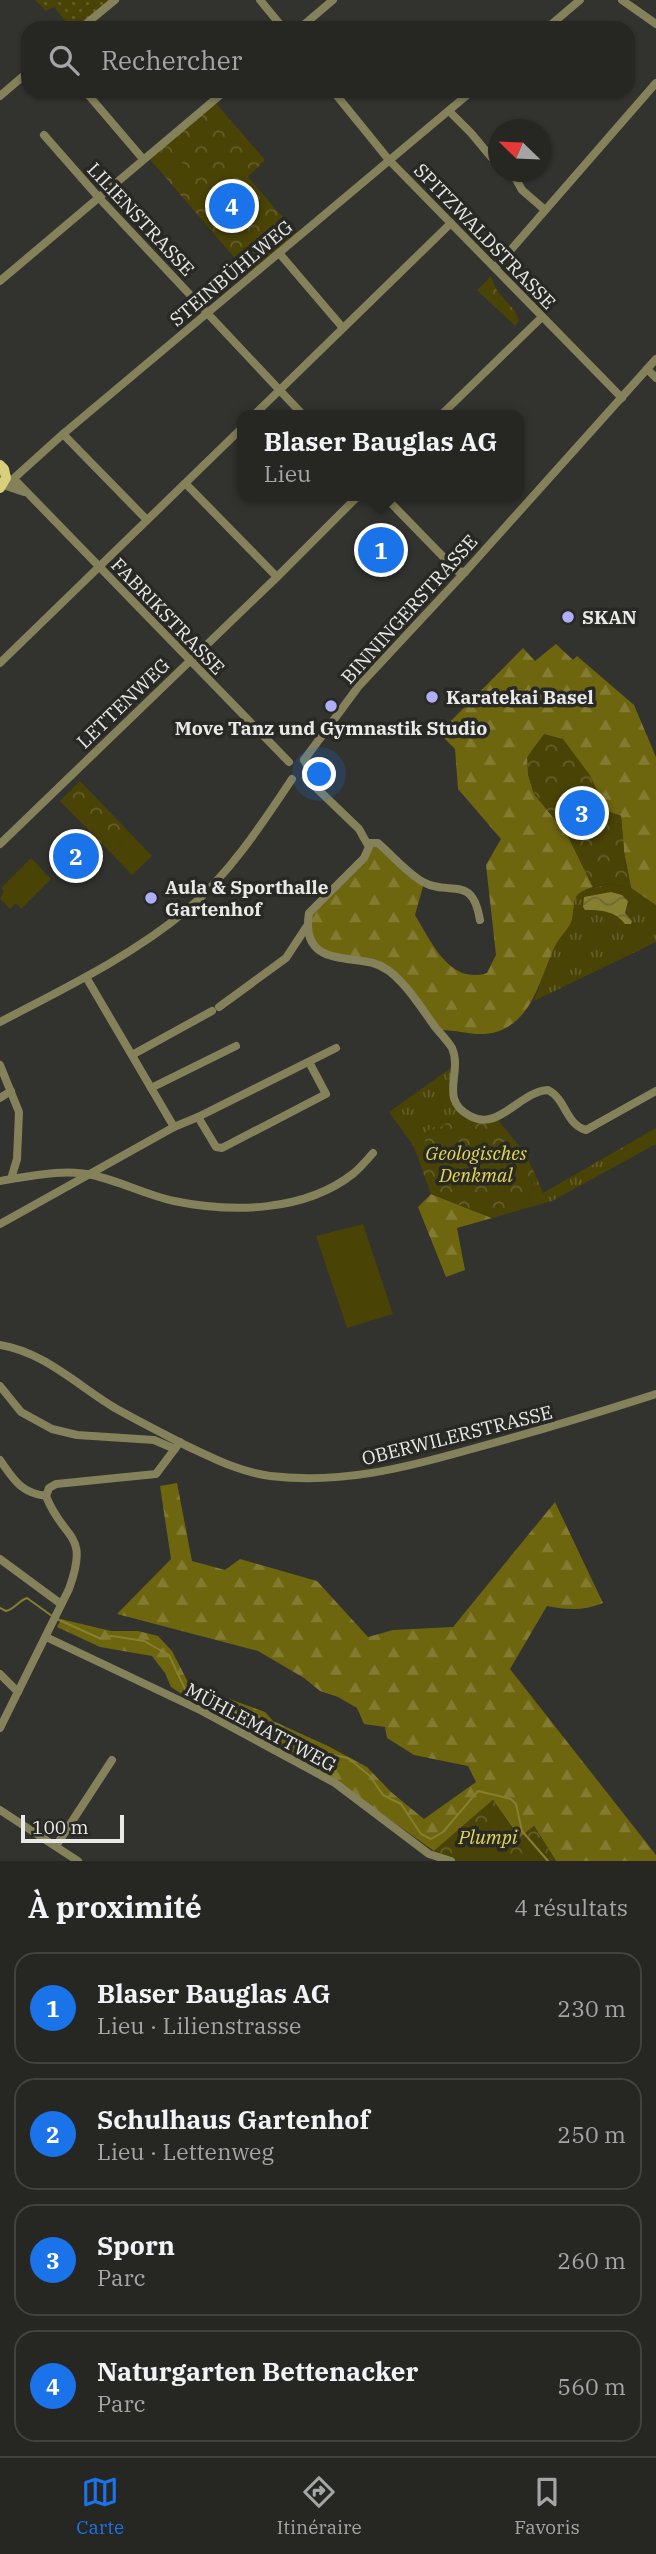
<!DOCTYPE html>
<html lang="fr">
<meta charset="utf-8">
<style>
:root{--surface:#262623;--page:#323230;--text:#f1f3f6;--muted:#a4a5a6;--line:#424341;--accent:#1a73e8}
body{margin:0;font-family:"IBM Plex Serif",serif;background:var(--page);color:var(--text)}
.compass{position:absolute;left:488px;top:119px;width:63px;height:63px;border-radius:50%;background:var(--surface);box-shadow:0 2px 5px #0004;rotate:293deg}
.scale{position:absolute;left:21px;bottom:18px;width:103px;box-sizing:border-box;padding-left:7px;border:4px solid #e9e9e8;border-top:0;font-size:19px;line-height:24px;white-space:nowrap;color:#e9e9e8;-webkit-text-stroke:5px #282825;paint-order:stroke}
.you{position:absolute;left:320px;top:775px;width:24px;height:24px;margin:-18px;border:5px solid #fff;border-radius:50%;background:#1a73e8;box-shadow:0 0 0 10px #1a73e833}
.badge{display:grid;place-items:center;width:46px;height:46px;border-radius:50%;background:var(--accent);color:#fff;font-size:23px;font-weight:700}
.pin{position:absolute;translate:-50% -50%;border:4px solid #fff;box-shadow:0 2px 7px #0006}
.popup{position:absolute;left:237px;top:410px;width:287px;height:91px;box-sizing:border-box;display:grid;place-content:center;border-radius:14px;background:var(--surface);filter:drop-shadow(0 2px 5px #0005);font-size:23px;white-space:nowrap;color:var(--muted)}
.popup b{font-size:26px;color:var(--text)}
.popup::after{content:'';position:absolute;left:50%;top:100%;margin-left:-14px;border:14px solid transparent;border-top-color:var(--surface)}
.list{margin:0;padding:0;list-style:none}
h2{display:flex;justify-content:space-between;align-items:center;height:91px;margin:0;padding:0 28px;font-size:30px}
h2 small{font-size:23px;font-weight:400;color:var(--muted)}
.list li{display:grid;grid-template-columns:46px 1fr auto;gap:21px;align-items:center;box-sizing:border-box;height:112px;margin:0 14px 14px;padding:0 14px;border:2px solid var(--line);border-radius:21px}
.list b{display:block;font-size:26px;white-space:nowrap}
.list p{margin:0;font-size:23px;white-space:nowrap;color:var(--muted)}
.list em{font-size:23px;font-style:normal;color:var(--muted)}
.icon{flex:none;width:38px;height:38px;fill:none;stroke:currentColor;stroke-width:2;stroke-linecap:round;stroke-linejoin:round}
.map{position:relative;flex:none;width:656px;height:1861px;overflow:hidden}
.search{position:absolute;background:var(--surface);box-shadow:0 2px 5px #0004;left:21px;right:21px;top:21px;height:77px;display:flex;align-items:center;gap:18px;box-sizing:border-box;padding:0 24px;border-radius:21px;color:var(--muted);font-size:26px}
.sheet{height:595px;background:var(--surface)}
nav{display:flex;justify-content:space-around;align-items:center;box-sizing:border-box;height:98px;border-top:2px solid var(--line);background:var(--surface);font-size:19px;color:var(--muted)}
nav a{display:grid;justify-items:center;gap:4px}
nav .on{color:var(--accent)}
.map>svg:first-child{display:block}
</style>
<div class="map">
<svg width="656" height="1861" viewBox="0 0 656 1861">
<defs>
<pattern id="grass-tufts" width="24" height="20" patternUnits="userSpaceOnUse" patternTransform="scale(1.75)"><rect width="24" height="20" fill="#494306"/><path d="M3 7l-1-3M5 7V3M7 7l1-3M15 17l-1-3M17 17v-4M19 17l1-3" fill="none" stroke="#635e2a"/></pattern>
<pattern id="forest-firs" width="22" height="20" patternUnits="userSpaceOnUse" patternTransform="scale(1.75)"><rect width="22" height="20" fill="#6e650f"/><path d="M5 1l3.5 6h-7zM16 11l3.5 6h-7z" fill="#837b32"/></pattern>
<pattern id="park-crowns" width="20" height="18" patternUnits="userSpaceOnUse" patternTransform="scale(1.75)"><rect width="20" height="18" fill="#494306"/><path d="M2 6a3 3 0 1 1 6 0M12 15a3 3 0 1 1 6 0" fill="none" stroke="#635e2a"/></pattern>
<pattern id="garden-dots" width="8" height="8" patternUnits="userSpaceOnUse" patternTransform="scale(1.75)"><rect width="8" height="8" fill="#494306"/><path d="M2 2h.1M6 6h.1" fill="none" stroke="#635e2a" stroke-width="1.8" stroke-linecap="round"/></pattern>
<pattern id="water-waves" width="16" height="10" patternUnits="userSpaceOnUse" patternTransform="scale(1.75)"><rect width="16" height="10" fill="#877f30"/><path d="M0 5q4-4 8 0t8 0" fill="none" stroke="#6d6839"/></pattern>
</defs>
<rect width="100%" height="100%" fill="#32322f"/>
<g fill="url(#grass-tufts)">
<polygon points="609,884 631,888 656,905 656,942 534,1001 550,956 560,936 572,920 571,910 576,895 582,890"/>
<polygon points="455,1065 453,1101 471,1117 446,1123 424,1145 425,1155 418,1158 413,1145 389,1112"/>
<polygon points="656,1128 656,1144 552,1201 527,1208 536,1176 543,1193"/>
</g>
<g fill="url(#forest-firs)">
<path d="M 556,644 L 573,660 L 577,656 L 634,705 L 656,757 L 656,905 L 631,888 L 624,852 L 621,816 L 607,811 L 589,774 L 528,774 L 534,794 L 567,834 L 593,887 C 570,894 576,900 572,919 C 570,928 559,937 555,946 C 540,977 534,1020 496,1032 C 477,1038 457,1029 438,1030 L 387,969 L 345,960 L 312,943 L 309,913 L 364,858 L 369,843 L 378,843 L 424,883 L 415,915 C 431,941 449,985 487,973 L 496,955 L 486,865 L 501,839 L 458,789 L 455,749 L 439,733 L 523,648 L 535,661 Z"/>
<polygon points="431,1194 492,1218 457,1228 465,1270 446,1277 418,1207"/>
<path d="M 177,1483 L 192,1561 L 225,1570 L 240,1559 L 317,1581 L 368,1637 L 393,1630 L 453,1627 L 555,1502 L 603,1603 C 583,1611 568,1610 547,1606 L 510,1669 L 656,1855 L 656,1861 L 556,1861 L 534,1826 L 520,1838 L 493,1800 L 434,1851 L 336,1781 L 259,1730 L 194,1702 L 171,1687 L 165,1673 L 152,1656 L 100,1647 L 57,1627 L 61,1619 L 111,1631 L 138,1631 L 158,1636 L 172,1651 L 189,1684 L 265,1712 L 273,1721 L 328,1746 L 367,1767 L 391,1792 L 424,1819 L 476,1782 L 468,1766 L 414,1755 L 387,1738 L 385,1727 L 364,1724 L 357,1708 L 338,1697 L 320,1691 L 304,1678 L 258,1651 L 117,1614 L 171,1559 L 160,1486 Z"/>
</g>
<g fill="url(#park-crowns)">
<polygon points="213,100 265,160 248,177 299,236 251,277 147,156"/>
<path d="M 491,276 C 497,300 514,302 519,321 L 515,326 L 477,290 Z"/>
<polygon points="544,734 563,739 589,774 607,811 621,816 624,852 631,888 609,884 593,887 567,834 534,794 528,774 527,757"/>
<polygon points="80,781 131,834 111,853 60,801"/>
<polygon points="471,1117 496,1117 525,1153 536,1176 527,1208 492,1218 431,1194 418,1158 425,1154 424,1145 428,1130 438,1129 446,1123"/>
<polygon points="493,1800 519,1838 534,1826 556,1861 453,1861 434,1851"/>
</g>
<polygon fill="url(#garden-dots)" points="35,0 115,0 81,28 71,28 54,7 46,11"/>
<g fill="#494306">
<polygon points="176,156 192,175 180,185 164,167"/>
<polygon points="131,834 152,856 132,875 111,853"/>
<polygon points="31,858 51,879 21,909 16,903 10,909 0,899 4,891 1,888"/>
<polygon points="363,1224 393,1314 347,1328 316,1236"/>
<polygon points="494,1821 511,1836 490,1861 469,1861 464,1857"/>
</g>
<path fill="url(#water-waves)" d="M 611,892 L 622,895 L 628,901 L 625,913 L 632,921 L 631,924 L 625,924 C 615,911 602,910 585,910 L 583,907 L 584,897 Z"/>
<g fill="none" stroke-linecap="round" stroke-linejoin="round">
<g stroke="#877f30" stroke-width="2">
<path d="M 0,1608 L 6,1611 C 16,1608 18,1601 27,1598 L 52,1616"/>
<polyline points="57,1619 99,1638 112,1636 144,1641 169,1655 185,1689 237,1713 253,1712 280,1735 313,1751 348,1758 370,1776 383,1795 401,1804 421,1834 431,1839 443,1832 478,1791 511,1799 516,1804 522,1831 548,1861"/>
</g>
<g stroke="#85815a" stroke-width="8">
<polyline points="260,0 283,28"/>
<polyline points="622,0 656,24"/>
<polyline points="81,28 115,0"/>
<polyline points="300,28 333,0"/>
<polyline points="547,28 580,0"/>
<polyline points="85,91 143,159"/>
<polyline points="333,91 389,160 622,398"/>
<polyline points="0,96 28,72"/>
<polyline points="449,111 471,133 491,157 498,162"/>
<polyline points="44,135 101,200 303,415"/>
<polyline points="512,172 522,190 545,210"/>
<polyline points="279,253 343,328"/>
<polyline points="495,268 656,83"/>
<polyline points="0,281 225,91"/>
<polyline points="647,369 656,378"/>
<polyline points="254,415 451,223"/>
<polyline points="441,415 542,317"/>
<polyline points="63,434 147,520"/>
<polyline points="9,479 18,483 289,762"/>
<polyline points="12,480 63,434 472,91"/>
<polyline points="186,484 277,577"/>
<polyline points="3,485 24,492"/>
<polyline points="384,496 457,571 465,572"/>
<polyline points="0,663 243,427"/>
<polyline points="304,760 358,687 465,572 656,359"/>
<polyline points="304,760 309,769 306,778"/>
<path d="M 306,778 L 359,829 L 369,847 L 364,858 L 309,913 C 301,962 340,956 373,963 C 385,966 395,975 403,984 C 415,997 425,1013 435,1027 C 440,1033 448,1041 452,1048 C 463,1073 438,1099 470,1116 C 499,1132 520,1091 548,1090 C 566,1099 566,1125 586,1130 L 656,1091"/>
<path d="M 369,843 L 378,843 C 392,855 407,873 423,882 C 450,897 472,873 480,920"/>
<polyline points="0,844 277,577 358,496"/>
<polyline points="86,977 174,1127"/>
<polyline points="219,1007 286,958 307,926"/>
<path d="M 0,1022 C 65,988 132,956 188,909 C 230,873 262,824 292,779"/>
<polyline points="132,1055 212,1011"/>
<polyline points="0,1065 19,1112 17,1159 11,1179 0,1181"/>
<polyline points="151,1088 236,1046"/>
<polyline points="0,1098 11,1091"/>
<polyline points="198,1117 216,1147 222,1148 326,1094 309,1062"/>
<path d="M 11,1179 C 36,1175 67,1169 92,1175 C 120,1181 146,1195 174,1201 C 232,1213 305,1212 354,1173 C 361,1167 367,1160 373,1153"/>
<polyline points="0,1224 174,1127 198,1117 336,1048"/>
<path d="M 0,1345 C 44,1352 77,1385 115,1408 C 138,1421 162,1433 185,1445 C 213,1458 239,1472 270,1476 C 340,1484 401,1469 468,1450 C 531,1433 594,1414 656,1394"/>
<polyline points="0,1386 21,1412 52,1429 77,1435 154,1440 175,1449"/>
<path d="M 0,1460 C 14,1480 21,1493 46,1496"/>
<polyline points="0,1559 61,1604"/>
<polyline points="46,1637 202,1711 300,1764 335,1783 429,1854 451,1861"/>
<polyline points="0,1674 18,1692"/>
<path d="M 0,1728 L 69,1589 C 90,1531 64,1542 46,1496 L 49,1488 L 56,1484 L 156,1474 L 180,1442"/>
<polyline points="0,1810 78,1861"/>
<polyline points="56,1846 112,1760"/>
</g>
<polyline stroke="#d9d07d" stroke-width="10" points="0,465 4,469 6,478 0,488"/>
</g>
<g fill="#aeaefb" stroke="#282825" stroke-width="2.5">
<circle cx="568" cy="617" r="7"/>
<circle cx="432" cy="697" r="7"/>
<circle cx="331" cy="706" r="7"/>
<circle cx="151" cy="898" r="7"/>
</g>
<g text-anchor="middle" stroke-width="7" stroke-linejoin="round" paint-order="stroke">
<g font-size="19" fill="#e9e9e8" stroke="#282825">
<text transform="translate(141 219) rotate(47)" y="7">LILIENSTRASSE</text>
<text transform="translate(485 236) rotate(46)" y="7">SPITZWALDSTRASSE</text>
<text transform="translate(231 273) rotate(-40)" y="7">STEINBÜHLWEG</text>
<text transform="translate(409 609) rotate(-48)" y="7">BINNINGERSTRASSE</text>
<text transform="translate(168 616) rotate(46)" y="7">FABRIKSTRASSE</text>
<text transform="translate(123 703) rotate(-44)" y="7">LETTENWEG</text>
<text transform="translate(457 1435) rotate(-14)" y="7">OBERWILERSTRASSE</text>
<text transform="translate(261 1727) rotate(28)" y="7">MÜHLEMATTWEG</text>
</g>
<g font-size="19" font-weight="bold" fill="#e9e9e8" stroke="#282825" text-anchor="start">
<text x="582" y="624">SKAN</text>
<text x="446" y="704">Karatekai Basel</text>
<text x="331" y="735" text-anchor="middle">Move Tanz und Gymnastik Studio</text>
<text x="165" y="894">Aula &amp; Sporthalle<tspan x="165" dy="22">Gartenhof</tspan></text>
</g>
<g font-size="19" font-style="italic" fill="#e7d950" stroke="#282825">
<text x="476" y="1160">Geologisches<tspan x="476" dy="22">Denkmal</tspan></text>
<text x="488" y="1844">Plumpi</text>
</g>
</g>
</svg>
<svg class="compass" viewBox="-18 -18 36 36"><path d="M0-13l5 13h-10z" fill="#e53935"/><path d="M0 13l5-13h-10z" fill="#a4a5a6"/></svg>
<div class="scale">100 m</div>
<div class="you"></div>
<div class="pin badge" style="left:381px;top:550px">1</div>
<div class="popup"><b>Blaser Bauglas AG</b>Lieu</div>
<div class="pin badge" style="left:76px;top:856px">2</div>
<div class="pin badge" style="left:582px;top:813px">3</div>
<div class="pin badge" style="left:232px;top:206px">4</div>
<div class="search"><svg class="icon" aria-label="search" viewBox="0 0 24 24"><circle cx="10" cy="10" r="6"/><path d="M15 15l6 6"/></svg>Rechercher</div>
</div>
<section class="sheet">
<h2>À proximité<small>4 résultats</small></h2>
<ul class="list">
<li><span class="badge">1</span><div><b>Blaser Bauglas AG</b><p>Lieu · Lilienstrasse</p></div><em>230 m</em></li>
<li><span class="badge">2</span><div><b>Schulhaus Gartenhof</b><p>Lieu · Lettenweg</p></div><em>250 m</em></li>
<li><span class="badge">3</span><div><b>Sporn</b><p>Parc</p></div><em>260 m</em></li>
<li><span class="badge">4</span><div><b>Naturgarten Bettenacker</b><p>Parc</p></div><em>560 m</em></li>
</ul>
</section>
<nav>
<a class="on"><svg class="icon" aria-label="map" viewBox="0 0 24 24"><path d="M3 6l6-2 6 2 6-2v14l-6 2-6-2-6 2zM9 4v14M15 6v14"/></svg>Carte</a>
<a><svg class="icon" aria-label="directions" viewBox="0 0 24 24"><path d="M12 3l9 9-9 9-9-9zM9 14v-3h6M13 9l2 2-2 2"/></svg>Itinéraire</a>
<a><svg class="icon" aria-label="saved" viewBox="0 0 24 24"><path d="M7 4h10v16l-5-4-5 4z"/></svg>Favoris</a>
</nav>
